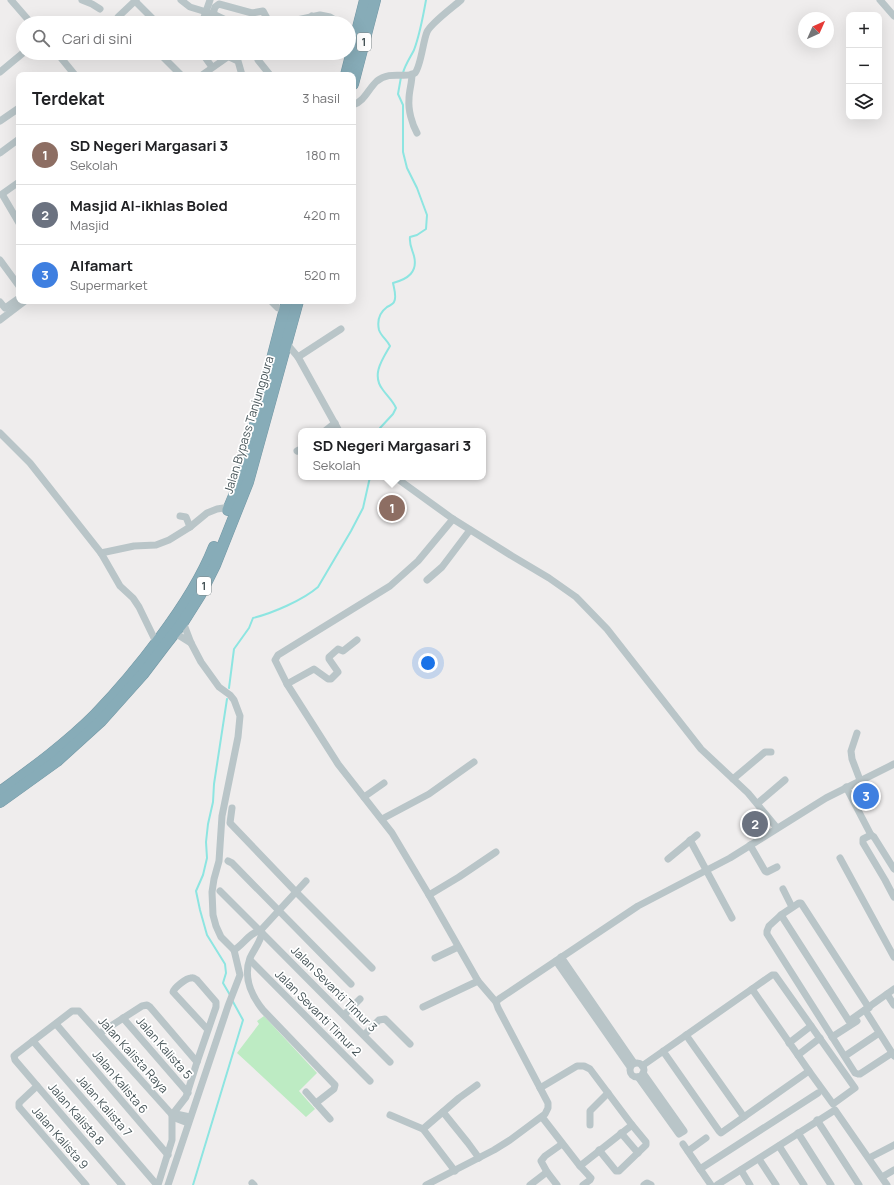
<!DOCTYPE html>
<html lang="id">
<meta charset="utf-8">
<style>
:root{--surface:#fff;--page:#f6f6f6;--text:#202124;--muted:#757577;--line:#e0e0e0;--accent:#2563eb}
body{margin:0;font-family:Manrope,sans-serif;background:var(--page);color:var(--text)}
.controls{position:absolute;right:12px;top:12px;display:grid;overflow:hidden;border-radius:8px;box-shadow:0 4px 16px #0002}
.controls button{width:36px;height:36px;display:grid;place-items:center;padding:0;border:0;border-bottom:1px solid var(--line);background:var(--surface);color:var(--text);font:20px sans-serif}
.compass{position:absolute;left:798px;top:12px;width:36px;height:36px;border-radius:50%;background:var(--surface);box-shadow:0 4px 16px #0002;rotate:45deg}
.you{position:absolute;left:428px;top:663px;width:14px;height:14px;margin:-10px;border:3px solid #fff;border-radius:50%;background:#1a73e8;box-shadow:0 0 0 6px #1a73e833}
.badge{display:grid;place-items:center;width:26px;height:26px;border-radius:50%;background:var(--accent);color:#fff;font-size:13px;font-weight:700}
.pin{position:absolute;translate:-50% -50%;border:2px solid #fff;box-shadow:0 1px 4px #0006}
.popup{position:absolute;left:298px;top:428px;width:188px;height:52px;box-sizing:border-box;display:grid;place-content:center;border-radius:8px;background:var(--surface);filter:drop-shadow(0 1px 3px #0005);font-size:13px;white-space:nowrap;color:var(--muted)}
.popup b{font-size:15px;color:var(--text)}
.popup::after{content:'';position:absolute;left:50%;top:100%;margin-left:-8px;border:8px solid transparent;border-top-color:var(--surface)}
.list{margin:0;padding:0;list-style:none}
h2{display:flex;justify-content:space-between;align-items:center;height:52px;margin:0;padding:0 16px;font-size:17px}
h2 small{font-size:13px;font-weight:400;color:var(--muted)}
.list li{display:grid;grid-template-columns:26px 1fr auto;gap:12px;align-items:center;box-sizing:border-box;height:60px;padding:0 16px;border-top:1px solid var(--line)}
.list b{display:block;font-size:15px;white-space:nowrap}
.list p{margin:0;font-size:13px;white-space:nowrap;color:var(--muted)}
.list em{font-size:13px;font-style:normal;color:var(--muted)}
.icon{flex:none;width:22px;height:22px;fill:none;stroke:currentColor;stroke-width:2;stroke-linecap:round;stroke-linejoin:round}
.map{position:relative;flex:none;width:894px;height:1185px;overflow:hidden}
.search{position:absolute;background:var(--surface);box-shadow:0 4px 16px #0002;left:16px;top:16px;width:340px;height:44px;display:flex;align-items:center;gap:10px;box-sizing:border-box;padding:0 14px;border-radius:22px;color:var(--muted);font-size:15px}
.panel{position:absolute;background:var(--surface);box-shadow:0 4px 16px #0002;left:16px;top:72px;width:340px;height:232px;border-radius:8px}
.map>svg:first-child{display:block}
</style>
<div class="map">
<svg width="894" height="1185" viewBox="0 0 894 1185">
<rect width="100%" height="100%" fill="#efeded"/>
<polygon fill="#bdebc3" points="264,1016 317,1073 299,1091 315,1109 306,1117 237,1053 259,1024 257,1021"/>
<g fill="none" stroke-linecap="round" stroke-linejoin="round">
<g stroke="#8de5e1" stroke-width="2">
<path d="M 403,73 C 405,65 410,58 414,50 C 420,34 423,17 426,0"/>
<path d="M 379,431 L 380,428 L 393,414 L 396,408 C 393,401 388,397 383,390 C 371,375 382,360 390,346 C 387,340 381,336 379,330 C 377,321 379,313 387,307 C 389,306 393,304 394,302 C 397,297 394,288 393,283 C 408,279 418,272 414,256 C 412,249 409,244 410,237 L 417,235 L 426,229 L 427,215 L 417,188 L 407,168 L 403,152 L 403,105 L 398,94 L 401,77"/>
<path d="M 229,688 L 234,649 L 249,628 L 253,618 C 273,613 303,600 318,587 L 351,531 L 363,508 L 370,477"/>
<polyline points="227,699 214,784 213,802 208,824 206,842 207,858 203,875 196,891 200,910 207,935 225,964 226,973 223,983 230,995"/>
<polyline points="193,1185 243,1020 232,1000"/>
</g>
<g stroke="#7397a4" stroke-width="12">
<g id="highway">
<polyline points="346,75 365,0"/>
<polyline points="353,84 375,0"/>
<polyline points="228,510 241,479 287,301"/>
<path d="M 0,792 C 33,768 66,744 95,715 C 118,691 140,665 160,638 C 181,610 201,580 214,547"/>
<polyline points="0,802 57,761 101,721 143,674 165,645 183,622 200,595 215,565 248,482 298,301"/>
</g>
</g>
<g stroke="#b9c5c8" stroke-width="7">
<polyline points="11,0 31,23"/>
<polyline points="82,0 92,4 100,9"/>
<polyline points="181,0 190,7 213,14 232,23"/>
<polyline points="880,0 894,16"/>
<polyline points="135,1 157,23"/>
<polyline points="213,14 215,7 219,4 252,13 263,11 269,22"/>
<polyline points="312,16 325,23"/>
<polyline points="119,23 117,19 118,17 136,0"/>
<polyline points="202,23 210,0"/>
<polyline points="267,23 297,20 320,15 330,17 340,23"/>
<polyline points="57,53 75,75"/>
<polyline points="156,53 161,55 181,75"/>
<polyline points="202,53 212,67"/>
<polyline points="221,53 238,61 242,75"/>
<polyline points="258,60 270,75"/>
<polyline points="0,72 23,53"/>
<path d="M 412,74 C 412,83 409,91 409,99 C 408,110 412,124 417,133"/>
<polyline points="202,75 229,56"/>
<path d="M 353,105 C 365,101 368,89 377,81 C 390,70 407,79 415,73 C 421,66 423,41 427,32 C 430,24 453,7 461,0"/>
<polyline points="0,121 19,108"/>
<polyline points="0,153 19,139"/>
<polyline points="19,182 2,194 19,223"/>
<polyline points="0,260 19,286"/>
<polyline points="271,301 278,308 285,310"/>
<polyline points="0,302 5,308 19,298"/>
<polyline points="0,320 25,301"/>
<polyline points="287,344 298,357 339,431"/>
<polyline points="298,357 341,329"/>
<polyline points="325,431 335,423"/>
<polyline points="0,433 30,463 101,553 120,586 133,598 139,607 156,642"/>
<polyline points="297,451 301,449"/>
<polyline points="395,477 453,519 512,556 549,578 576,597 607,629 701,749 748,793 777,828"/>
<polyline points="180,516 186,517 190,527"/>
<polyline points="453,519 418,561 390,586 278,655 275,660 287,684 338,764 392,833 429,895 478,981 496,1002"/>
<polyline points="101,553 134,546 156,545 169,540 190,527 207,513 217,509 230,507"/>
<polyline points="427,580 442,567 470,530"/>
<path d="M 183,622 L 191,643 L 201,662 L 219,687 L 230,695 L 234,700 L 240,716 L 238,737 L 222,816 L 219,861 L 214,879 L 212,892 L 213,915 L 216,926 L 221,937 L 234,950 C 243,945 250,932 260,931 L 262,933 C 260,943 254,949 250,958 C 243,977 251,995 263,1010 L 335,1085 L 334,1089 L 316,1103"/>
<polyline points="175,633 191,643"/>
<polyline points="287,684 314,669 328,679 331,679 338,672 329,659 329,657 338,649 343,651 357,640"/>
<polyline points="857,733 851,751 852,759 860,780"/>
<polyline points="733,779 765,752 771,752"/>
<polyline points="846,787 871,835 874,837 894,869"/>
<polyline points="364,797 384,783"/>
<polyline points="758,803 785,780"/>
<polyline points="232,808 230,823 296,892 372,968"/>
<polyline points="382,819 429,794 474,762"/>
<polyline points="871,835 863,839 863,843 885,880 894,897"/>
<polyline points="690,840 732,918"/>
<polyline points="750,845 765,871 767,872 777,867"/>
<polyline points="840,858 894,957"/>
<polyline points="668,859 697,835"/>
<polyline points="228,861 232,863 351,984"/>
<polyline points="783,889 792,907"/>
<polyline points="220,891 260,931 306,881"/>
<polyline points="429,895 459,877 496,852"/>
<polyline points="781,915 849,1021 887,994"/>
<polyline points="262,933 390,1062"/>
<polyline points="561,957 634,1063"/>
<polyline points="435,958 458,947"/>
<polyline points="250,960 370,1081"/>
<polyline points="556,961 630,1067"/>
<polyline points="752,989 772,975 775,975 855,1088 833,1104 809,1071"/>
<polyline points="894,989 887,994 894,1005"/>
<polyline points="423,1007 478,981"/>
<polyline points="869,1008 801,903 799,903 781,915 769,926 767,931 767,934 855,1073 858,1074 860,1074 892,1053"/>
<polyline points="865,1010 894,1056"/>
<polyline points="344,1015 360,999"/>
<polyline points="123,1018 188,1093"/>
<polyline points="56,1024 168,1155"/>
<polyline points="100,1033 142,1006 147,1005 150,1007 197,1062"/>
<polyline points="364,1035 379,1020 385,1019 410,1044"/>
<polyline points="686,1035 744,1117"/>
<polyline points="832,1037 857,1021"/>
<polyline points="33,1041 157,1185"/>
<polyline points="789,1043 811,1026"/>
<polyline points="798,1055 820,1038"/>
<polyline points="845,1056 879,1033"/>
<circle cx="637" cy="1070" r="7"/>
<polyline points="642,1066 752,989 809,1071 721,1133 719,1131 663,1051"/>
<polyline points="638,1077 679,1134 684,1131 643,1073"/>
<polyline points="37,1086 21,1101 19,1103 19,1107 86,1185"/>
<polyline points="540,1088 577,1066 584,1066 590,1069 632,1125 580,1166 542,1117"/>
<polyline points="306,1092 330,1119"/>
<polyline points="443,1112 468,1143 479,1158"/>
<polyline points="172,1115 176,1114 190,1117"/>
<polyline points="390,1115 423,1129 455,1171"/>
<polyline points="817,1120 859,1185"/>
<polyline points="590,1125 590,1111 608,1093"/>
<polyline points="423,1129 459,1098 477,1085"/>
<polyline points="621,1133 638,1153"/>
<polyline points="798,1133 831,1185"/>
<polyline points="683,1144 711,1185"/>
<polyline points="779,1146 804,1185"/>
<polyline points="599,1150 616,1171 619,1171 646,1145 646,1142 632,1125"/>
<polyline points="688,1151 706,1138"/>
<polyline points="869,1158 894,1145"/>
<polyline points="759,1159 776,1185"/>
<polyline points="580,1166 591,1178 590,1180 583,1185"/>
<polyline points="700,1169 818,1093"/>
<polyline points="741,1170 750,1185"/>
<polyline points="882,1177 894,1170"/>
<polyline points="252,1183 254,1185"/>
<polyline points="122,1185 15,1060 14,1056 16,1054 72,1011 79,1011 175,1118 188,1123"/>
<path d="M 158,1185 L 172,1140 L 172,1115 L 186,1097 L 197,1062 L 216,1007 L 216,1002 L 197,980 C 195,979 194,977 191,978 C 186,978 174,988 173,992 L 208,1030"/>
<polyline points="168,1185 228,1006 240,975 234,950"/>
<polyline points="426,1185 494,1150 510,1140 545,1114 548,1108 548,1103 498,1008 496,1002 499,999 638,906 730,858 826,798 894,764"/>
<polyline points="530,1185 547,1172"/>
<polyline points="557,1185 547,1172 541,1161 545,1156 562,1144"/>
<polyline points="644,1185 647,1183 651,1185"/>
<polyline points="717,1185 835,1110 887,1185"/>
</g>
<use href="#highway" stroke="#87acb8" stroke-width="11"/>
</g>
<g text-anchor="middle" stroke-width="3.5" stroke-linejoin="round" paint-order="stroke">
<g fill="#fff" stroke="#7e878a" stroke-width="1">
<rect x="357" y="33" width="14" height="18" rx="3"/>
<rect x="197" y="577" width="14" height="18" rx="3"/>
</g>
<g font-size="11" font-weight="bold" fill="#465458">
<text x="364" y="46">1</text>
<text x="204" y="590">1</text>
</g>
<g font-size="12" fill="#465458" stroke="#fff">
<text transform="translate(249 425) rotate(-73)" y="4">Jalan Bypass Tanjungpura</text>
<text transform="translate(334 989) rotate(45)" y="4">Jalan Sevanti Timur 3</text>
<text transform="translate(318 1013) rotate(45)" y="4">Jalan Sevanti Timur 2</text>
<text transform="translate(164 1048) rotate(49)" y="4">Jalan Kalista 5</text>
<text transform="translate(133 1055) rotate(48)" y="4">Jalan Kalista Raya</text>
<text transform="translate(120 1082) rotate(50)" y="4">Jalan Kalista 6</text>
<text transform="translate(104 1106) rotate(49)" y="4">Jalan Kalista 7</text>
<text transform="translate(76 1114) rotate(49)" y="4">Jalan Kalista 8</text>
<text transform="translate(60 1138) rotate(49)" y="4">Jalan Kalista 9</text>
</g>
</g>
</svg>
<div class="controls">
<button>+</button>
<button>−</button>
<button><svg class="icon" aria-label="layers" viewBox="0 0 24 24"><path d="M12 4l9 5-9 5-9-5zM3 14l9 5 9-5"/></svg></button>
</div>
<svg class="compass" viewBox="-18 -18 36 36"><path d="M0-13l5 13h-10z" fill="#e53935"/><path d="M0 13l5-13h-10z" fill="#757577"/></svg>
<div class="you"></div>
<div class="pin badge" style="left:392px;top:508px;background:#8d6e63">1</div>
<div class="popup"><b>SD Negeri Margasari 3</b>Sekolah</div>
<div class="pin badge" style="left:755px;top:824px;background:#6b7280">2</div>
<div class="pin badge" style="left:866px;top:796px;background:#3f7fe0">3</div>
<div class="search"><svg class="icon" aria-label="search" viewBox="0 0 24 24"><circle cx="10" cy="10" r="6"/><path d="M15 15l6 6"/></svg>Cari di sini</div>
<section class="panel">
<h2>Terdekat<small>3 hasil</small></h2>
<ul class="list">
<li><span class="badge" style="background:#8d6e63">1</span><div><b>SD Negeri Margasari 3</b><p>Sekolah</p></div><em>180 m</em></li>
<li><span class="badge" style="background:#6b7280">2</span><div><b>Masjid Al-ikhlas Boled</b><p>Masjid</p></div><em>420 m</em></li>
<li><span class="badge" style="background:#3f7fe0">3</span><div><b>Alfamart</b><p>Supermarket</p></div><em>520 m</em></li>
</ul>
</section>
</div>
